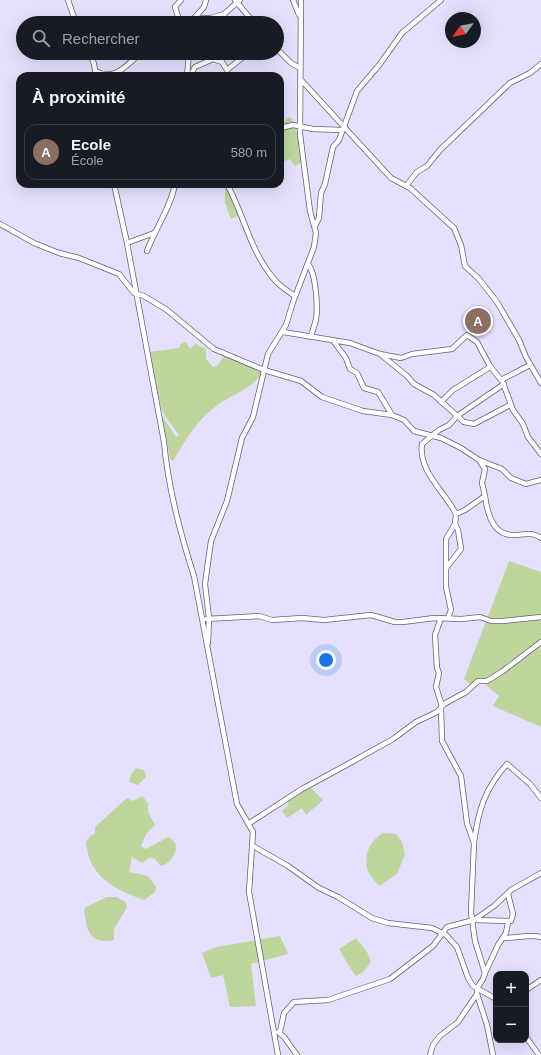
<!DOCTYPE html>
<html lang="fr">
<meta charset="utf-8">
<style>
:root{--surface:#171b24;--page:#20242c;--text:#f1f3f6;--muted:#9ea1a6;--line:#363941;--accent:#ea580c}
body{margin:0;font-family:Arial,sans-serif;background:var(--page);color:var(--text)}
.controls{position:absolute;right:12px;bottom:12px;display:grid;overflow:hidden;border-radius:8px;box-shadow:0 4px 16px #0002}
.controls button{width:36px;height:36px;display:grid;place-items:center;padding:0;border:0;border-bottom:1px solid var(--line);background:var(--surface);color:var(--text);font:20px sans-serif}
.compass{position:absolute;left:445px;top:12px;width:36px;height:36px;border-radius:50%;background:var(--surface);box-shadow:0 4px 16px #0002;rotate:237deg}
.you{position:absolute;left:326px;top:660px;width:14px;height:14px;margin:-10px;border:3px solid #fff;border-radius:50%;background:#1a73e8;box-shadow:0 0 0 6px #1a73e833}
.badge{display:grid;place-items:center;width:26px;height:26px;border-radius:50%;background:var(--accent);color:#fff;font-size:13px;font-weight:700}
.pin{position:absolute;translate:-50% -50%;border:2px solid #fff;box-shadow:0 1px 4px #0006}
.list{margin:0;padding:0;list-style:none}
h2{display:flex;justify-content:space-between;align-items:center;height:52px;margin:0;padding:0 16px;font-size:17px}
h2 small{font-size:13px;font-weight:400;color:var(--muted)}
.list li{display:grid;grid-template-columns:26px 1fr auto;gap:12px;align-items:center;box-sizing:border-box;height:56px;margin:0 8px 8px;padding:0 8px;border:1px solid var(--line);border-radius:12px}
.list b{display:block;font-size:15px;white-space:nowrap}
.list p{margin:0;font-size:13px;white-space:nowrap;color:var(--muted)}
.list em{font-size:13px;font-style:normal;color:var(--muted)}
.icon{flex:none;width:22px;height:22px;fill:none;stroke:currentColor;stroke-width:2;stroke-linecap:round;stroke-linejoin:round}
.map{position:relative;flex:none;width:541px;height:1055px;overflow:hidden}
.search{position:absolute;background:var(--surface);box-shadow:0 4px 16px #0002;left:16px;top:16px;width:268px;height:44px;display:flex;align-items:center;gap:10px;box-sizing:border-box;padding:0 14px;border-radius:22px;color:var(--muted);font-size:15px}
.panel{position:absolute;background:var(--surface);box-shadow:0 4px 16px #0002;left:16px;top:72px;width:268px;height:116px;border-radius:12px}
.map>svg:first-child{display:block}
</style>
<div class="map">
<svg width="541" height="1055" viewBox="0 0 541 1055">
<rect width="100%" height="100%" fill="#e5e0fe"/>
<g fill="#bed69c">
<polygon points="288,117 292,119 298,136 304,161 295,166 290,159 280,163 280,129 285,128 283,124"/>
<polygon points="229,188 242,214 231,219 225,203 225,189"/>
<path d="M 186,342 L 190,349 L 195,344 L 206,349 L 206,359 L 213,367 L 218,365 L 223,357 L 230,355 L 264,370 C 253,390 231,394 215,407 C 197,420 184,442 173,461 L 170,459 L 162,416 L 176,437 L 179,435 L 165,416 L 160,404 L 150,352 L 179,348 L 181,344 Z"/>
<polygon points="509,561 541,572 541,727 493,706 499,696 478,678 471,685 464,679"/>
<polygon points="136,768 144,770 146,777 138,785 129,782 131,774"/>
<polygon points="309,786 323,800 306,815 302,808 287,818 282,811 288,806 289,798"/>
<path d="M 142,796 L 148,803 L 148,812 L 155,825 L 146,834 L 141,846 L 146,849 L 168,837 C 184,844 173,863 161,866 L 155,859 L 150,858 L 142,863 L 132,857 L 129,872 L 148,876 L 156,887 L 155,892 L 144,900 C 114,889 89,877 86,842 L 90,836 L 95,834 L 95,827 L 127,798 L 133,801 Z"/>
<path d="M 383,833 L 396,834 L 402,842 L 405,854 L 397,874 L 379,886 C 376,882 372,878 369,873 C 362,858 369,841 383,833 Z"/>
<path d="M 107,897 L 116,897 L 126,902 L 127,907 L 114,929 L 114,940 C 89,945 87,930 84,910 L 86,907 Z"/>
<polygon points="280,936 288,954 251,964 256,1006 230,1007 223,975 211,978 202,953 216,947"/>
<polygon points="356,938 367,952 371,962 364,971 356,976 350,968 339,949"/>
</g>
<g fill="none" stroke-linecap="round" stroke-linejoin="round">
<g stroke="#645f79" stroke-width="6">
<g id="minor">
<polyline points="68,0 76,23"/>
<polyline points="235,0 254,23"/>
<polyline points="293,0 299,15"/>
<polyline points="194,18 211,18 224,14"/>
<polyline points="180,23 175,7 181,0"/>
<polyline points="190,23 204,7 206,0"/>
<polyline points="225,23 224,14 240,0"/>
<polyline points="277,49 291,63 300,68"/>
<polyline points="90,53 94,64 96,76"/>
<polyline points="213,59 217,53"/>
<path d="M 95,71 C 116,82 127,64 141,53"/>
<polyline points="187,76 189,53"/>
<polyline points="190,76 195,67 213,59 222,62 227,70 248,53"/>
<polyline points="302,81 391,178 410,188 454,228 461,245 465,266 479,279 497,302 519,340 526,357 541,383"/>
<polyline points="280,128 293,125 313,129 342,130"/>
<path d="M 114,184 L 127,243 L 164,442 C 168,487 180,533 194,576 L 237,804 L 253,832 L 249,892 L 278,1055"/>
<path d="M 227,184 C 244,215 250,251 274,279 C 279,286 288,291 295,296"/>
<polyline points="406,186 417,172 427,166 440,150 510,83 530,73 541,64"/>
<polyline points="0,224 34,243 59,253 79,258 119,274 134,293 144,296 167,310 214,349 264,370 301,381 322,397 363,411 392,415 404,420 414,431 441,438 461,448 479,460 485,469 482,483 485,496 465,510 456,514 455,524 446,539 446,587 451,610 448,618"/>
<polyline points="315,226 319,218 321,193 325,184 333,147 339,140 357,91 380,64 402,33 441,0"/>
<polyline points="127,243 154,233"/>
<path d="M 147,251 C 155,229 171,207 175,184"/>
<path d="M 308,264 C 316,273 318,308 316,319 C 315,325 312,331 311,337"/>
<polyline points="283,332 350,343 380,354 401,358 412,354 452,349 467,335 477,342 490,366 501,380 530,365"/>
<polyline points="334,342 346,358 350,369 357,373 364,388 378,392 392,415"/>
<polyline points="380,354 407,376 414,384 434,395 464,422 474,424 510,405"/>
<polyline points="503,383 513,410 523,424 528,437 541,454"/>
<polyline points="441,402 453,390 490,367"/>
<polyline points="479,460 502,469 511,478 526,484 541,480"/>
<path d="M 485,496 C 487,512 493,536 514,535 C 525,535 531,531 541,538"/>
<path d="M 456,514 C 445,492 418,471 422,444 L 439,430 L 449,425 L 457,416 L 504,384"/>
<polyline points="447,567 461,549 458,530 455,524"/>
<polyline points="441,618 435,635 437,668 439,673 436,687 442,706"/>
<polyline points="206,619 259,616 272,620 302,618 324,620 371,615 395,622 403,622 434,618 462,619 480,617 491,621 503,621 541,617"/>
<polyline points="208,643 209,618 205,584 211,541 227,501 242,438 253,417 268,354 286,325 293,302 314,247 316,233 310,211 300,134 301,0"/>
<polyline points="441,708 442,741 461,776 467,823 474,843 471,912 475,941 485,973 483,979 477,988 477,994 487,1025 493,1055"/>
<polyline points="248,824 302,789 350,763 393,739 416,722 437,712 444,704 466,692 478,681 487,681 503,671 541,642"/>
<path d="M 474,843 C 478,811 485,788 507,764 L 530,784 L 541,798"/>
<polyline points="253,846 288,866 319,888 338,897 372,918 388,923 432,928 446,935 457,947 468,978 473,986 496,999"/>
<polyline points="474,920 511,921 513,914 508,894"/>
<path d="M 504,938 C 517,938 529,934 541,937"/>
<polyline points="485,973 498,945 506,933 508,922"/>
<polyline points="526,990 541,980"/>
<polyline points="278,1032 284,1037 297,1055"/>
<polyline points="280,1032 284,1013 294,1002 328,1000 390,979 433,946 447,927 474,920 494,906 511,890 541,873"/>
<polyline points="526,1037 539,1055"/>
<polyline points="430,1055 433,1045 440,1036 458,1022 477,994"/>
</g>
</g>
<use href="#minor" stroke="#fff" stroke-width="4.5"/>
</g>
</svg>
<div class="controls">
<button>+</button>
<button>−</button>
</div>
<svg class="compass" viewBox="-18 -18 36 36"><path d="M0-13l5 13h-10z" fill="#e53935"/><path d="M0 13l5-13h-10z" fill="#9ea1a6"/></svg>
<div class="you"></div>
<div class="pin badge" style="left:478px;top:321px;background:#8d6e63">A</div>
<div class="search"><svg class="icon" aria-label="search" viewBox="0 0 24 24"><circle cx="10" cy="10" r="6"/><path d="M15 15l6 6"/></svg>Rechercher</div>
<section class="panel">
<h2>À proximité<small></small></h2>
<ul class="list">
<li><span class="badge" style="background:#8d6e63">A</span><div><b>Ecole</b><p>École</p></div><em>580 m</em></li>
</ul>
</section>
</div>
